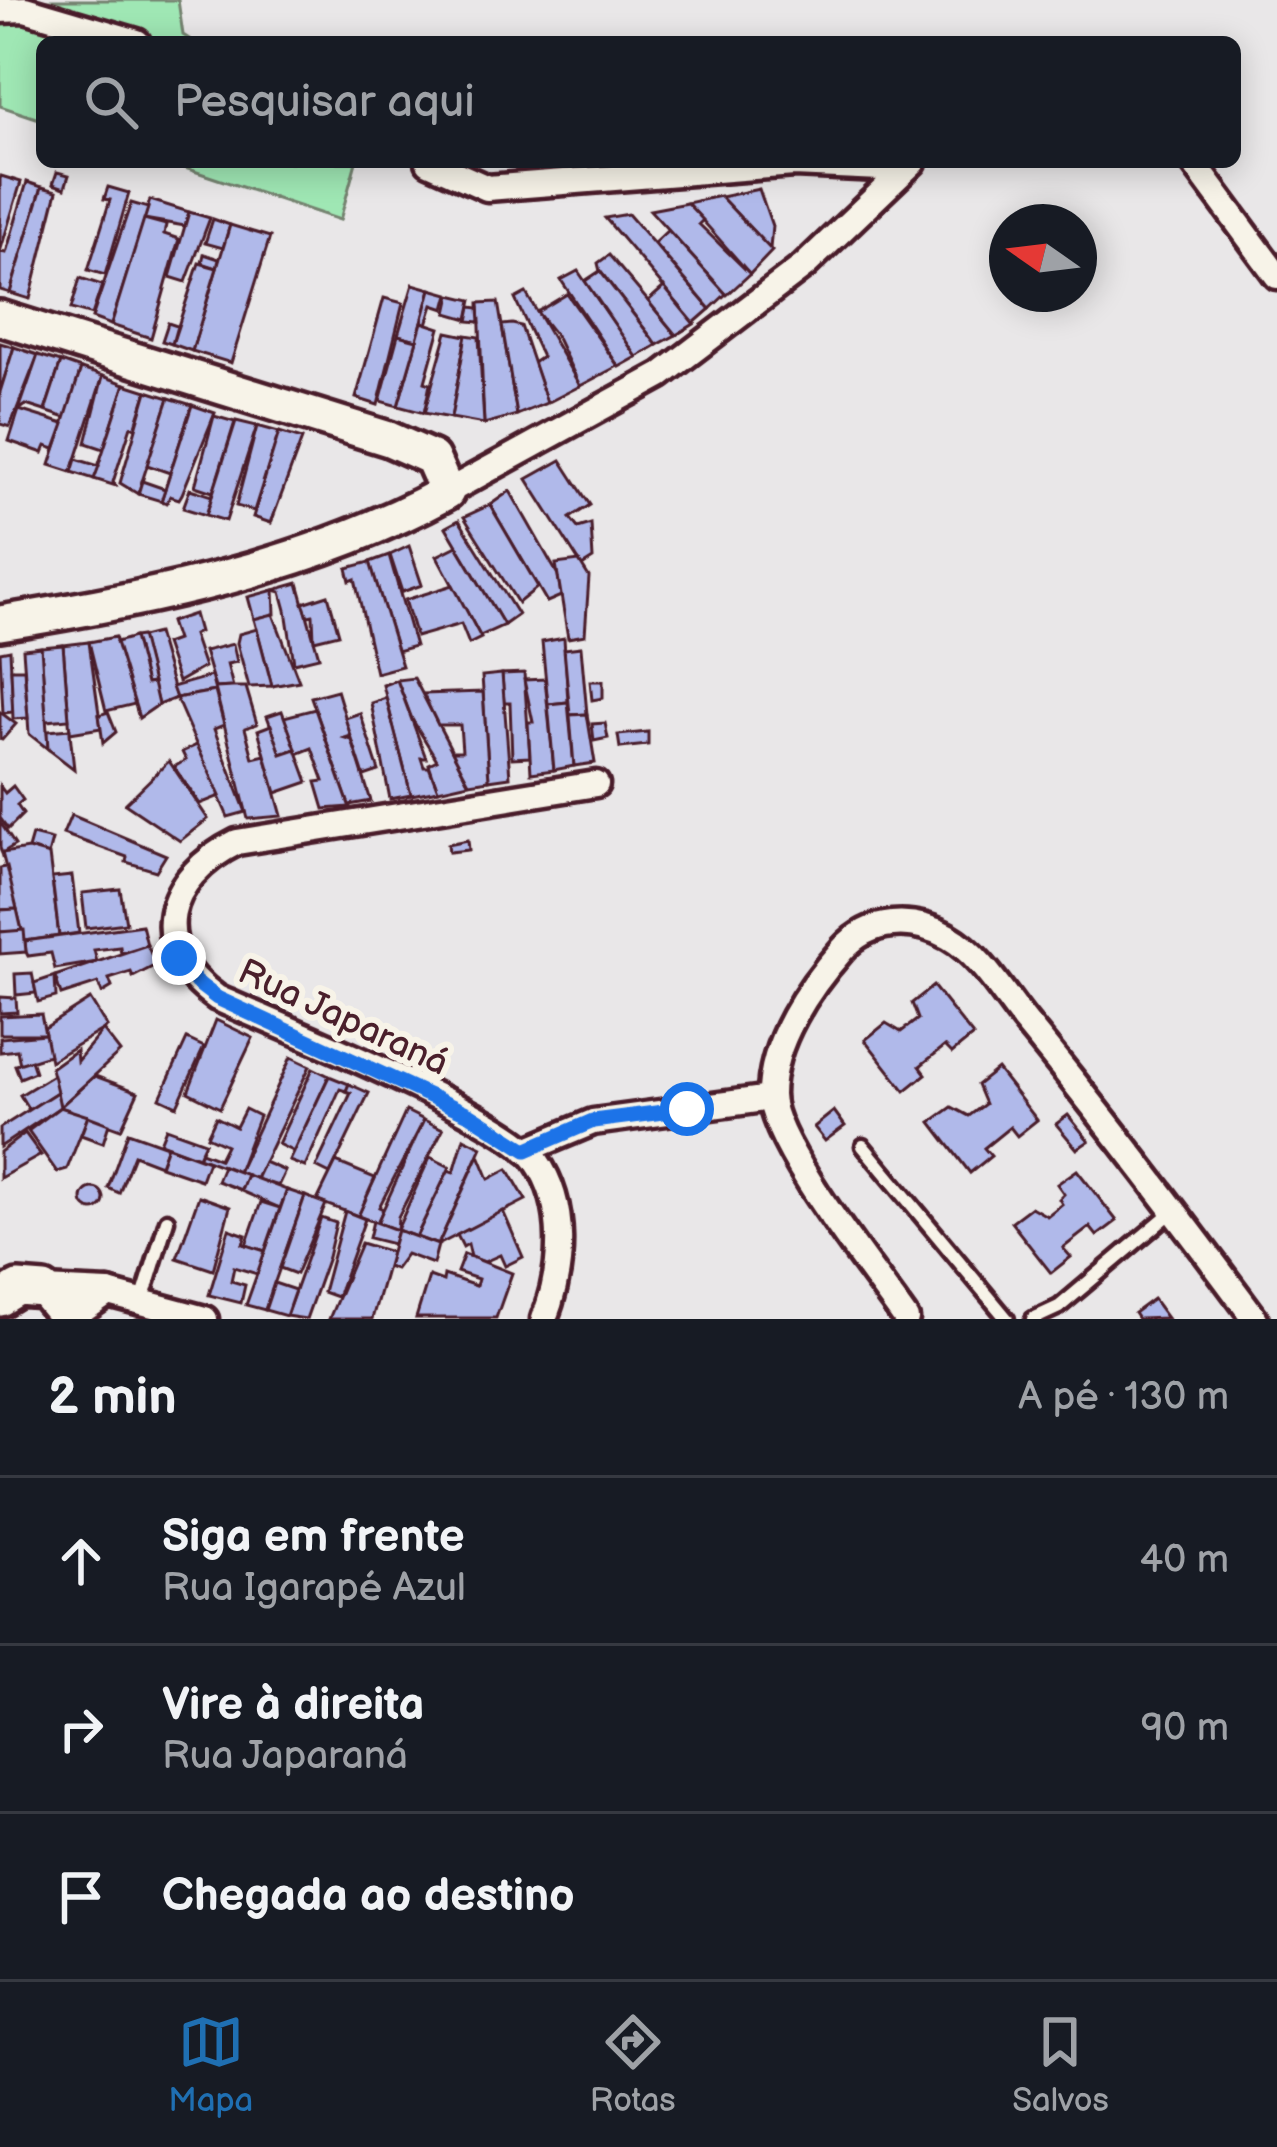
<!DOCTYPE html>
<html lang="pt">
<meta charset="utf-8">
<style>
:root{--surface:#171b24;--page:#20242c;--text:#f1f3f6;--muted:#9ea1a6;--line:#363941;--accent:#1f6fb2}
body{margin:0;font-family:"Balsamiq Sans",sans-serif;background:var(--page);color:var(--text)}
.compass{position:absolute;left:989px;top:204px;width:108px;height:108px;border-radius:50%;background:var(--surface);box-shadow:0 6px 30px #0003;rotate:284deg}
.stop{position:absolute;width:36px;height:36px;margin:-27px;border:9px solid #1a73e8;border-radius:50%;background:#fff}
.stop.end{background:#1a73e8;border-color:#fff;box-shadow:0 3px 12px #0008}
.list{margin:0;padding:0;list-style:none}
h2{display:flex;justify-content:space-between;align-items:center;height:156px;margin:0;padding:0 48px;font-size:51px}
h2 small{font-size:39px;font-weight:400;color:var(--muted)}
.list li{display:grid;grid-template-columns:78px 1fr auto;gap:36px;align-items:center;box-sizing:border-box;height:168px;padding:0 48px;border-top:3px solid var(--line)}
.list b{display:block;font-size:45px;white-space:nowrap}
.list p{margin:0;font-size:39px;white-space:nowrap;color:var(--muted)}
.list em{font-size:39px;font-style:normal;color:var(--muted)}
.icon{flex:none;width:66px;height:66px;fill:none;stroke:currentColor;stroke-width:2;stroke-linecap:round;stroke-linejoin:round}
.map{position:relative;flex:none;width:1277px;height:1319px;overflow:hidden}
.search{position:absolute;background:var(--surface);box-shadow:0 6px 30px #0003;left:36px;right:36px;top:36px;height:132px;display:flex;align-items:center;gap:30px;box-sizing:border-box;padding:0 42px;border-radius:18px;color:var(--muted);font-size:45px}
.sheet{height:660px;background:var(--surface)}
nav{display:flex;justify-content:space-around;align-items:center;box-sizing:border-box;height:168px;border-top:3px solid var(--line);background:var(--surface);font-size:33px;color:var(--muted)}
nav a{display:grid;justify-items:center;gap:6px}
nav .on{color:var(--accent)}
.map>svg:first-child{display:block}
</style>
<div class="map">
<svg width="1277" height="1319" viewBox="0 0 1277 1319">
<rect width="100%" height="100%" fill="#e9e7e8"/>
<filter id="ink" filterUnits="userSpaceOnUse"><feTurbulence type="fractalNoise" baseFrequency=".00833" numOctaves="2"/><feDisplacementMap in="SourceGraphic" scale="24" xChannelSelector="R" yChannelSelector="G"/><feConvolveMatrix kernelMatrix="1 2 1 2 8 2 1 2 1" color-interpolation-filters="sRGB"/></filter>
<g filter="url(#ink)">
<g fill="#9fe7b4" stroke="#748370" stroke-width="3">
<polygon points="0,0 178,0 183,35 194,42 42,42 42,120 0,106"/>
<polygon points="167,162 356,162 340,220"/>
</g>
<g fill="#b0b9ea" stroke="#4a1f2b" stroke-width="3">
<polygon points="57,172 69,175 65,188 53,184"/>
<polygon points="1,176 21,182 0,252 0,179"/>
<polygon points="27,182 42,187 10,293 0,290 0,252 6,253"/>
<polygon points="42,187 57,191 30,299 10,293"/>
<polygon points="108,187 129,193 105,275 88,270 110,200 104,199"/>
<polygon points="759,189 772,226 770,249 721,197"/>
<polygon points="720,196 772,251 750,274 687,203"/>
<polygon points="150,200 189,212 185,226 144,219"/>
<polygon points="131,203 148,208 111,325 92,318"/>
<polygon points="687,203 703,220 699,224 750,274 727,295 650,210"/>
<polygon points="189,212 210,218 186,282 170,277"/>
<polygon points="628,214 710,309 694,323 605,218"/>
<polygon points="144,219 166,225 164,234 179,239 151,338 111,325"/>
<polygon points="213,219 230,225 223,248 205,243"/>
<polygon points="230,225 270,237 231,363 192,351"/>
<polygon points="668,230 726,294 710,309 654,243"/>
<polygon points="204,254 219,259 217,268 202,263"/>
<polygon points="609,255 648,301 676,335 657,345 600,271 598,263"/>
<polygon points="199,263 217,268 192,351 172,344"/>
<polygon points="578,271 637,357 619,367 561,280"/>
<polygon points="600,271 657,345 637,357 585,281"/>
<polygon points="80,278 102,285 92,315 71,309"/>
<polygon points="413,284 431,289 417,340 398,335"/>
<polygon points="664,287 694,324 676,335 648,301"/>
<polygon points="431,289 449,294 445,309 433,305 427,324 422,322"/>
<polygon points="526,293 580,386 547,403 533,363 542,357 515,299"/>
<polygon points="567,294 618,366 580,386 556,336 537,312"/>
<polygon points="451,295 472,300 468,319 447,313"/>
<polygon points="384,298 403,303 378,405 356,398"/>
<polygon points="498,302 517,415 484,424 479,303"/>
<polygon points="471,307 479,308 480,322 468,321"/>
<polygon points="422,322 440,328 425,382 430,384 424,413 398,406"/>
<polygon points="168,323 177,326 172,344 162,341"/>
<polygon points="512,324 521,326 547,403 517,415 502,325"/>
<polygon points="447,332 466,336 451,418 424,413"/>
<polygon points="398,335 417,340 398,406 380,401"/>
<polygon points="466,335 479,337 484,424 451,418"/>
<polygon points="0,343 14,347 0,392"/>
<polygon points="14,347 38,355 10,427 0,424 0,392"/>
<polygon points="38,355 61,362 45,411 26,405 19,410"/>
<polygon points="61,362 81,369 66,418 45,411"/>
<polygon points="81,369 103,376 72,472 50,465"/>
<polygon points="103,376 125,384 104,449 86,443"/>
<polygon points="125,384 147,391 135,428 131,426 113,482 116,486 94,479"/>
<polygon points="147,391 169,398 138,494 120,483"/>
<polygon points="169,398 192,405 170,473 147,465"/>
<polygon points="192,405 215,413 182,494 179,499 170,496 167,503 161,501"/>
<polygon points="19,410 64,424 55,449 46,446 43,453 9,441"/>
<polygon points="214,416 235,422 213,492 195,486"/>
<polygon points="236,421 257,426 226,521 206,515"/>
<polygon points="257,426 279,432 254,511 236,506"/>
<polygon points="279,432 302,439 271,523 253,517"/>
<polygon points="76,459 99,466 94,479 72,472"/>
<polygon points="561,460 590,505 570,518 578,528 591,524 593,559 582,566 527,479"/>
<polygon points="142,481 165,489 161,501 138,494"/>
<polygon points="190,489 212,496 206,515 183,508"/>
<polygon points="510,491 558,575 561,596 547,602 490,505"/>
<polygon points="490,505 538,587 518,603 464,517"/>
<polygon points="459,520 518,615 504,625 446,527"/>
<polygon points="409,546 422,585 402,592 390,555"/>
<polygon points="457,546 504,625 480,636 437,556"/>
<polygon points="389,555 415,646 397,651 370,562"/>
<polygon points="579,561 589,577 585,635 568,638 556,564"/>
<polygon points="370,562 402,666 376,673 355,579 350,581 347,568"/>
<polygon points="298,583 319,657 294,663 286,610 281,592 274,590"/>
<polygon points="453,585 481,638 469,644 461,624 416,637 405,600"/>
<polygon points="274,590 275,614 254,619 248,597"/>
<polygon points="328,595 339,634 314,640 313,615 308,616 303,603"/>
<polygon points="194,614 199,632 193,635 204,667 178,682 165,644 176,640 170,622"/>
<polygon points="273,614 299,681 272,686 254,619"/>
<polygon points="257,629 272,686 249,687 237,643 239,634"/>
<polygon points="157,633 176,698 158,705 141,637"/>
<polygon points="141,636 153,683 146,684 134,637"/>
<polygon points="115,637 135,704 106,711 89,642"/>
<polygon points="134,637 146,684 153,683 158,705 139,718 116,642"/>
<polygon points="564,638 568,702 548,704 542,642"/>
<polygon points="89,642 101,728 70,733 63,645"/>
<polygon points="233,644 237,662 227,664 233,687 215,688 204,651"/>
<polygon points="63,645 69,719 46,721 41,647"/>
<polygon points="41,647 47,731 48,749 29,734 28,718 23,649"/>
<polygon points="581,647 587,714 570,715 564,649"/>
<polygon points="10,650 13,712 3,713 0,652"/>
<polygon points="11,669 24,669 28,718 13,719"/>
<polygon points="524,673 530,757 512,758 510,703 504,703 502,674"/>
<polygon points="502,674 510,777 489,780 482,676"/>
<polygon points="211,676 215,691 176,698 172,687"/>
<polygon points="414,678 452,751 469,783 438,790 429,764 437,760 412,719 397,680"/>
<polygon points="545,679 554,770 531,773 528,722 533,722 524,680"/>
<polygon points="397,680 426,758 421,758 424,767 429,767 438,790 411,795 383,685"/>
<polygon points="590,681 603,681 603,698 592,700"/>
<polygon points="233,687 246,687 257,724 245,728 253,758 265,755 282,816 248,819 215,688"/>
<polygon points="337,690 351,736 345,738 352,740 371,801 349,805 311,697"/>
<polygon points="215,691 224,725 214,729 246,812 228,817 176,698"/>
<polygon points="483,692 489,780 469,783 452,751 462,751 460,725 438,725 423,694"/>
<polygon points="386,698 411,795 390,799 371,703"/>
<polygon points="568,702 574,766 554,770 548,704"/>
<polygon points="315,709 349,805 350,807 324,809 316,782 324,781 312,748 297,754 284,717"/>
<polygon points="282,711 296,749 281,754 267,716"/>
<polygon points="0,712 16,724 2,740 0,739"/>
<polygon points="108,712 116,732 103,743 99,715"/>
<polygon points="360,713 379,771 364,776 345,718"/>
<polygon points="587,714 595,763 574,766 570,715"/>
<polygon points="605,723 608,738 594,741 592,724"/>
<polygon points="271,725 281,754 296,749 308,782 276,793 258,730"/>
<polygon points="70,729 70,733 74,769 48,749 47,731"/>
<polygon points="648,732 648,745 620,748 618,735"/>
<polygon points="197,745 220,796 200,804 174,767 186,760 182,752"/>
<polygon points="169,761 208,819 180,841 125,804"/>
<polygon points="0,786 5,793 13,786 23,800 17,805 23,814 8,829 0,818"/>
<polygon points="71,815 166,855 156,871 126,862 127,857 63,834"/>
<polygon points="0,822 15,845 2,853 0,848"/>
<polygon points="32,835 52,840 48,855 28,849"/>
<polygon points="468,840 469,850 449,852 448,844"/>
<polygon points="28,849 49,855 59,936 25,941 2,853"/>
<polygon points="7,867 17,909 0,910 0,868"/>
<polygon points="72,876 79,933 59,936 52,878"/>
<polygon points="120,889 126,923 86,928 82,893"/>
<polygon points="17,909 22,931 0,932 0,910"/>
<polygon points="142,925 147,945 121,953 120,947 94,950 97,962 55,969 51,953 28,956 26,952 25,941"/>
<polygon points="24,930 26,952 0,954 0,932"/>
<polygon points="147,945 156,965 133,977 131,972 109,979 112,987 102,993 98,983 61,995 55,976"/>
<polygon points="32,973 36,993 16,995 15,974"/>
<polygon points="55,976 56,997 38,1002 34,983"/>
<polygon points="933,986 973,1036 952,1053 945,1046 920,1066 926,1074 905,1091 865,1040 886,1023 901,1032 918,1019 912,1003"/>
<polygon points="0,997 16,998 17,1012 0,1013"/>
<polygon points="90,999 107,1027 50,1061 43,1029"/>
<polygon points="41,1014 45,1034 0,1034 0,1016"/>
<polygon points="216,1020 253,1038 220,1108 188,1092"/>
<polygon points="103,1030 120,1052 60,1107 51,1068 76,1050 77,1061"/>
<polygon points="45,1034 49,1055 20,1064 17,1050 0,1052 0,1038"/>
<polygon points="187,1039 204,1047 177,1106 160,1098"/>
<polygon points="291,1057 310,1066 256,1179 238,1172"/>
<polygon points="31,1060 35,1072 20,1078 15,1065"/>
<polygon points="313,1068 329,1076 294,1152 278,1144"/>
<polygon points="997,1069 1037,1120 1017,1136 1010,1127 984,1148 991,1156 970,1173 931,1122 952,1107 969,1116 985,1104 977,1085"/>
<polygon points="53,1075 57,1092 29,1110 20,1095"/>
<polygon points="95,1076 138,1092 121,1129 60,1107"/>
<polygon points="329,1076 349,1084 346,1091 340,1089 305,1167 289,1161"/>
<polygon points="349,1084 369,1093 330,1174 316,1167 351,1093 346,1091"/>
<polygon points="57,1092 60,1107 0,1147 0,1128"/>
<polygon points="60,1107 88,1116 67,1169 57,1172 28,1131"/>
<polygon points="245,1109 259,1116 238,1172 198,1157 201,1152 219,1159 226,1145 207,1136 216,1117 236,1127"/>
<polygon points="406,1111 424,1120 379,1207 383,1209 377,1223 358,1216"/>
<polygon points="834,1111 845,1126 825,1141 814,1127"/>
<polygon points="1068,1115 1089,1141 1077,1149 1056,1124"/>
<polygon points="88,1116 109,1124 103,1143 81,1135"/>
<polygon points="424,1120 443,1129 398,1217 397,1230 377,1223"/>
<polygon points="166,1128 205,1142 198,1157 160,1143"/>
<polygon points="128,1132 167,1146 160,1165 134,1155 119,1193 108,1188"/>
<polygon points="25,1133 41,1155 0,1178 0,1152"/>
<polygon points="464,1138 482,1147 438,1245 416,1237 448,1170 454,1172"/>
<polygon points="167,1146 208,1161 201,1180 160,1166"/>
<polygon points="479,1155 489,1179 508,1169 526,1200 438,1245"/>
<polygon points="430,1157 450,1167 416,1237 397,1230"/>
<polygon points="264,1162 285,1171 278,1186 256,1179"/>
<polygon points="336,1162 375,1178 358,1216 317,1201"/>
<polygon points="223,1166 247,1175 241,1190 217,1181"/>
<polygon points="1077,1170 1117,1221 1097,1236 1090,1227 1063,1248 1071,1257 1051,1273 1011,1222 1031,1207 1047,1216 1062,1204 1059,1199 1064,1194 1057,1184"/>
<polygon points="247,1175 287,1190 280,1208 241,1191"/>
<circle cx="93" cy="1199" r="11"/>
<polygon points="287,1190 305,1196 265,1310 246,1305"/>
<polygon points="199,1196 230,1207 213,1270 177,1258"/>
<polygon points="305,1196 326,1204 296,1274 280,1268"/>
<polygon points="261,1202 280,1208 265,1251 246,1245"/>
<polygon points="345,1211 365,1219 337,1297 323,1292"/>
<polygon points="503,1211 523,1257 505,1266 500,1255 484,1262 471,1257 468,1244 463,1247 457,1235"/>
<polygon points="321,1218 336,1223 328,1257 306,1319 286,1316"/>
<polygon points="373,1221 397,1230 393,1244 369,1238"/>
<polygon points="229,1229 246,1235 243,1244 265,1251 257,1274 234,1267 231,1281 245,1285 241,1303 209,1295"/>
<polygon points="397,1230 438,1245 433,1264 406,1254 395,1269 387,1266"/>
<polygon points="361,1243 391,1252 372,1319 329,1319"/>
<polygon points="464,1254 512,1273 496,1318 416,1318 429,1276 443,1281 444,1275 476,1286 478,1279 457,1272"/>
<polygon points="274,1283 295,1290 286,1316 265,1310"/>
<polygon points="1153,1299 1167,1318 1138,1319 1134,1313"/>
</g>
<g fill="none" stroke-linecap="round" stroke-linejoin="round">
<g stroke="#4a1f2b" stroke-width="21">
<g id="service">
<polyline points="863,1146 1007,1319"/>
<polyline points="142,1301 167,1220"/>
<polyline points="1033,1319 1059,1307 1173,1211"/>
</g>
</g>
<g stroke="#4a1f2b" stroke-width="33">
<g id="minor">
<polyline points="0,10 25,9 137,42"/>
<polyline points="429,162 487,188 794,164 902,169"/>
<polyline points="1193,162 1277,276"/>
<polyline points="447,492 661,375 804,266 913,162"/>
<polyline points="526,1150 593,1122 771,1098"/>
<polyline points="44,1290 108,1293 70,1319"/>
<polyline points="108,1293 205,1319"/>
<path d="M 544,1319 C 563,1270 568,1206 536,1160 C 505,1116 277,1025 217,998 C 145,946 164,878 237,842 L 596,784"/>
<path d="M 906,1319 C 875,1274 771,1144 771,1095 C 771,1042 809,987 842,950 C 870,918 913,917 949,937 C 981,955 1004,996 1027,1024 C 1106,1120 1181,1219 1255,1319"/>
</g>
</g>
<g stroke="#4a1f2b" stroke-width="42">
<g id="secondary">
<path d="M 0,318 L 389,439 L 432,458 L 447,492 C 311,566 152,599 0,623"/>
<polyline points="0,1299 18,1288 44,1290 68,1319"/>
</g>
</g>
<use href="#service" stroke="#f7f3e8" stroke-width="12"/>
<use href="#minor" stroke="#f7f3e8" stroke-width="24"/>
<use href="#secondary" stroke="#f7f3e8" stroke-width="33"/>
</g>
</g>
<g fill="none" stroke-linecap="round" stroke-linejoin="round" filter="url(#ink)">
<polyline stroke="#1a73e8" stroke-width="15" points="179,958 196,982 217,998 471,1115 526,1150 593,1121 687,1109"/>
</g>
<g text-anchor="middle" stroke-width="12" stroke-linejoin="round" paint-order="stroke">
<g font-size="36" fill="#4a1f2b" stroke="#f7f3e8">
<text transform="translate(344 1016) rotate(25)" y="13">Rua Japaraná</text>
</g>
</g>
</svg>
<svg class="compass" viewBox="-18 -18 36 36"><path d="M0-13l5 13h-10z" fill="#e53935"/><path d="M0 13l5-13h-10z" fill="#9ea1a6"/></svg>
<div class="stop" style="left:687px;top:1109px"></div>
<div class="stop end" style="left:179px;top:958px"></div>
<div class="search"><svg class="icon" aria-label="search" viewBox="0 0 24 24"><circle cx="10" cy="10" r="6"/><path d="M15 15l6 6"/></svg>Pesquisar aqui</div>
</div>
<section class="sheet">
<h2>2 min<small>A pé · 130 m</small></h2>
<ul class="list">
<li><svg class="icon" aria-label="ahead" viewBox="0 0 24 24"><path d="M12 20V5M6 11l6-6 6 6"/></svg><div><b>Siga em frente</b><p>Rua Igarapé Azul</p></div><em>40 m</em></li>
<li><svg class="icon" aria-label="right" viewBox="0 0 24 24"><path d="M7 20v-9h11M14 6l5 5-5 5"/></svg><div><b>Vire à direita</b><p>Rua Japaraná</p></div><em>90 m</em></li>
<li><svg class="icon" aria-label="arrive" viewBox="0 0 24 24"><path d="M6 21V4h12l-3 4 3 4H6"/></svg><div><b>Chegada ao destino</b></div></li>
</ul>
</section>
<nav>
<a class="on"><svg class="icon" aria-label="map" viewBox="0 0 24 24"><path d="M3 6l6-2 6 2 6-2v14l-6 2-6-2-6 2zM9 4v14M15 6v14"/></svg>Mapa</a>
<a><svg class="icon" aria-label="directions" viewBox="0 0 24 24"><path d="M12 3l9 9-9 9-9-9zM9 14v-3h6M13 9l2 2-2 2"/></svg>Rotas</a>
<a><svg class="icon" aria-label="saved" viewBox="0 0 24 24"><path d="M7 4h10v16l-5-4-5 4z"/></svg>Salvos</a>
</nav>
